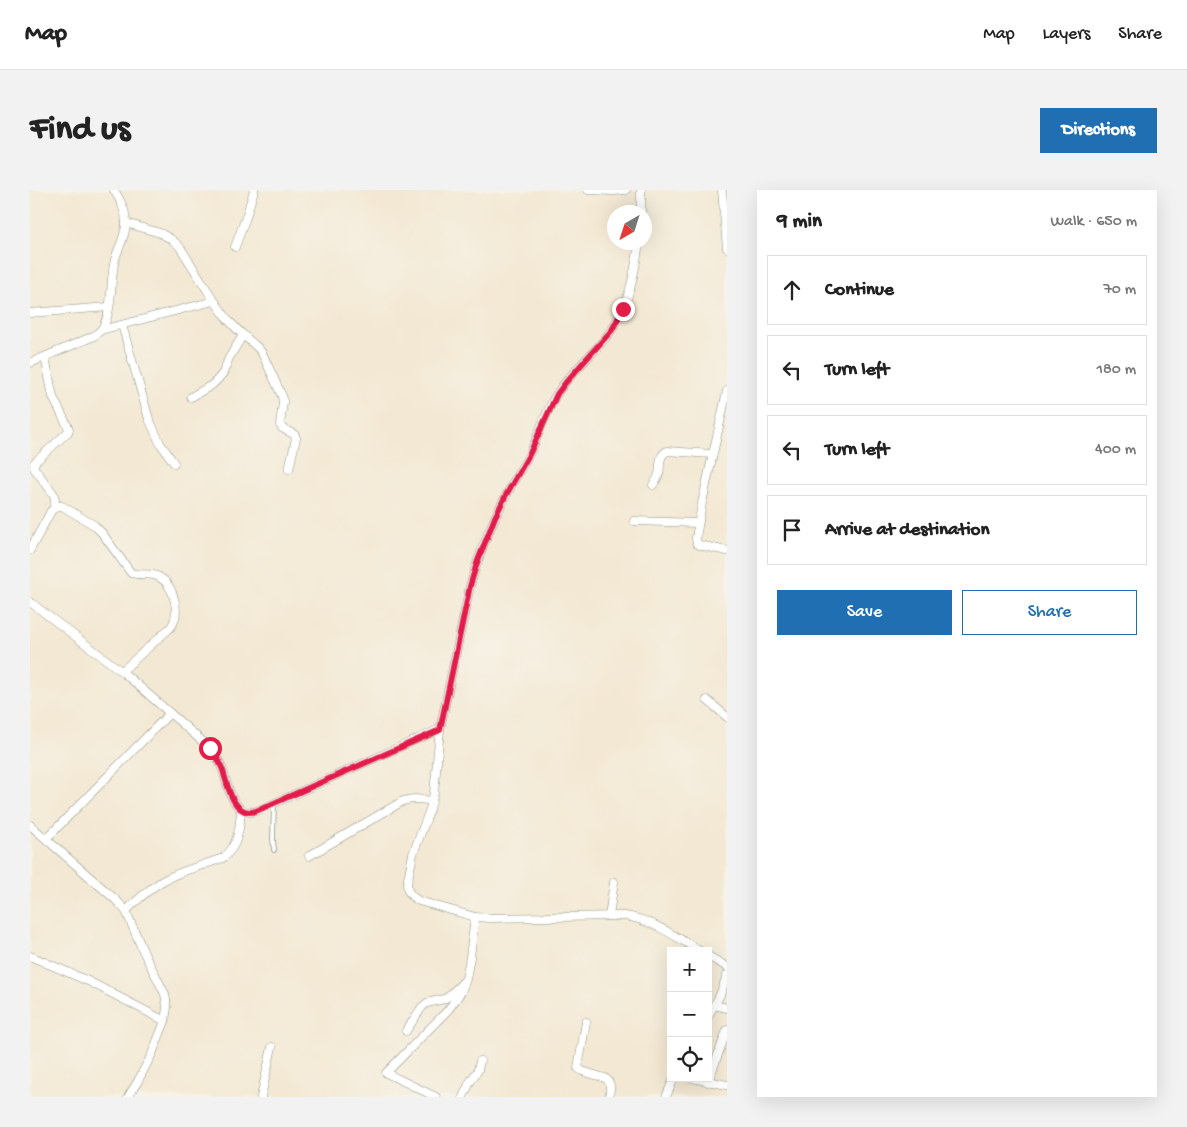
<!DOCTYPE html>
<meta charset="utf-8">
<style>
:root{--surface:#fff;--page:#f2f2f2;--text:#222;--muted:#767676;--line:#e0e0e0;--accent:#1f6fb2}
body{margin:0;font-family:"Gochi Hand",sans-serif;background:var(--page);color:var(--text)}
.controls{position:absolute;right:15px;bottom:15px;display:grid;overflow:hidden;border-radius:0px;box-shadow:0 5px 20px #0002}
.controls button{width:45px;height:45px;display:grid;place-items:center;padding:0;border:0;border-bottom:1px solid var(--line);background:var(--surface);color:var(--text);font:25px sans-serif}
.compass{position:absolute;left:577px;top:15px;width:45px;height:45px;border-radius:50%;background:var(--surface);box-shadow:0 5px 20px #0002;rotate:219deg}
.stop{position:absolute;width:15px;height:15px;margin:-11px;border:4px solid #e11d48;border-radius:50%;background:#fff}
.stop.end{background:#e11d48;border-color:#fff;box-shadow:0 1px 5px #0008}
.list{margin:0;padding:0;list-style:none}
h2{display:flex;justify-content:space-between;align-items:center;height:65px;margin:0;padding:0 20px;font-size:21px}
h2 small{font-size:16px;font-weight:400;color:var(--muted)}
.list li{display:grid;grid-template-columns:32px 1fr auto;gap:15px;align-items:center;box-sizing:border-box;height:70px;margin:0 10px 10px;padding:0 10px;border:1px solid var(--line);border-radius:0px}
.list b{display:block;font-size:19px;white-space:nowrap}
.list em{font-size:16px;font-style:normal;color:var(--muted)}
.actions{display:flex;gap:10px;padding:15px 20px}
.actions a{flex:1;padding:11px 0;border:1px solid var(--accent);border-radius:0px;text-align:center;font-size:18px;color:var(--accent)}
.actions .main{background:var(--accent);color:#fff}
.icon{flex:none;width:28px;height:28px;fill:none;stroke:currentColor;stroke-width:2;stroke-linecap:round;stroke-linejoin:round}
.map{position:relative;flex:none;width:697px;height:907px;overflow:hidden;border-radius:0px}
header{display:flex;align-items:center;gap:30px;box-sizing:border-box;height:70px;padding:0 25px;background:var(--surface);border-bottom:1px solid var(--line)}
header strong{font-size:24px}
nav{display:flex;gap:28px;margin-inline-start:auto;font-size:18px}
.intro{display:flex;align-items:center;justify-content:space-between;box-sizing:border-box;height:120px;padding:0 30px}
h1{margin:0;font-size:35px}
.button{padding:12px 22px;border-radius:0px;background:var(--accent);color:#fff;font-size:18px;font-weight:700}
main{display:flex;gap:30px;padding:0 30px}
aside{flex:1;background:var(--surface);border-radius:0px;box-shadow:0 5px 20px #0002}
.map>svg:first-child{display:block}
</style>
<header>
<strong>Map</strong>
<nav><a>Map</a><a>Layers</a><a>Share</a></nav>
</header>
<div class="intro"><h1>Find us</h1><a class="button">Directions</a></div>
<main>
<div class="map">
<svg width="697" height="907" viewBox="0 0 697 907">
<rect width="100%" height="100%" fill="#f7f3e8"/>
<filter id="ink" filterUnits="userSpaceOnUse"><feTurbulence type="fractalNoise" baseFrequency=".02" numOctaves="2"/><feDisplacementMap in="SourceGraphic" scale="10" xChannelSelector="R" yChannelSelector="G"/><feConvolveMatrix kernelMatrix="1 2 1 2 8 2 1 2 1" color-interpolation-filters="sRGB"/></filter>
<filter id="wash" filterUnits="userSpaceOnUse"><feTurbulence type="fractalNoise" baseFrequency=".0096" numOctaves="4" result="noise"/><feDisplacementMap in="SourceGraphic" scale="20" xChannelSelector="R" yChannelSelector="G"/><feGaussianBlur stdDeviation="1.12" result="paint"/><feColorMatrix in="noise" values="0 0 0 0 0 0 0 0 0 0 0 0 0 0 0 0 0 1.4 0 .05"/><feComposite in="paint" operator="in"/></filter>
<g filter="url(#wash)">
<rect width="100%" height="100%" fill="#f3e8d3"/>
</g>
<g filter="url(#ink)">
<g fill="none" stroke-linecap="round" stroke-linejoin="round">
<g stroke="#899284" stroke-width="5.5">
<polyline id="service" points="244,660 243,649 244,613"/>
</g>
<g stroke="#899284" stroke-width="9">
<g id="minor">
<polyline points="558,0 584,1 596,0"/>
<polyline points="611,0 611,22"/>
<polyline points="692,0 697,58"/>
<polyline points="96,33 130,43 141,49 150,57 181,106 198,130 211,143 227,157 232,163 252,206 253,212 250,235 252,238 265,245 266,248 259,279"/>
<path d="M 609,52 C 605,82 599,114 582,139 C 567,162 543,179 528,202 C 516,220 510,242 501,261 C 493,276 484,289 477,304 C 461,333 449,364 440,396 L 410,539 L 404,603 L 400,619 L 383,664 L 377,694 L 378,701 L 383,707 L 389,711 L 445,727 L 458,728 L 595,726 C 623,730 646,747 670,761"/>
<polyline points="205,57 216,27 224,0"/>
<polyline points="0,123 79,117"/>
<polyline points="92,135 119,229 130,253 144,273"/>
<polyline points="71,140 184,111"/>
<polyline points="15,167 23,207 39,239 38,242 4,273 4,278 23,303 25,309 24,318"/>
<path d="M 0,173 L 64,146 C 68,143 72,140 74,135 C 84,114 79,88 86,66 C 90,55 96,44 96,33 C 96,20 90,10 84,0"/>
<polyline points="697,201 672,313 666,348 667,354 669,355 697,361"/>
<polyline points="161,207 182,195 188,189 193,183 199,168 213,145"/>
<path d="M 623,295 C 626,291 628,288 629,284 C 631,275 628,266 637,261 L 682,264"/>
<polyline points="604,331 668,333"/>
<path d="M 0,360 L 21,321 L 27,316 L 32,316 L 64,335 L 72,343 L 101,383 C 110,386 120,382 129,387 C 144,395 151,423 141,437 L 92,481"/>
<path d="M 0,412 L 95,484 L 180,558 C 185,564 189,570 192,578 C 197,591 201,621 219,622 C 221,622 224,622 227,621 L 410,539"/>
<polyline points="677,510 697,527"/>
<polyline points="0,635 86,710 96,721 113,761 135,804 137,817 135,831 122,864 108,891 98,907"/>
<polyline points="16,649 140,523"/>
<path d="M 279,666 L 373,611 C 384,608 391,609 402,611"/>
<path d="M 96,721 C 108,709 121,697 136,689 C 154,680 174,675 193,668 C 208,657 210,637 211,620"/>
<polyline points="579,726 584,692"/>
<polyline points="0,766 58,791 135,831"/>
<polyline points="678,766 697,777"/>
<polyline points="684,815 697,818"/>
<polyline points="678,826 690,805 697,785"/>
<path d="M 556,832 L 548,878 L 552,881 L 575,888 C 582,893 580,899 579,907"/>
<polyline points="376,841 392,817 397,813 414,809 418,807 434,791"/>
<polyline points="662,888 697,895"/>
<polyline points="678,892 697,840"/>
<polyline points="231,907 242,857"/>
<polyline points="406,907 356,883 418,820 431,802 436,789 440,767 445,727"/>
<polyline points="433,907 440,892 448,880 450,871"/>
<polyline points="636,907 644,888"/>
</g>
</g>
<use href="#service" stroke="#fff" stroke-width="4"/>
<use href="#minor" stroke="#fff" stroke-width="8"/>
</g>
</g>
<g fill="none" stroke-linecap="round" stroke-linejoin="round" filter="url(#ink)">
<path stroke="#e11d48" stroke-width="6" d="M 180,558 C 185,564 189,570 192,578 C 197,591 201,621 219,622 C 221,622 224,622 226,621 L 410,540 L 440,396 L 447,373 L 465,327 L 476,305 L 500,263 L 527,204 L 536,192 L 582,140 L 593,119"/>
</g>
</svg>
<div class="controls">
<button>+</button>
<button>−</button>
<button><svg class="icon" aria-label="locate" viewBox="0 0 24 24"><circle cx="12" cy="12" r="6"/><path d="M12 2v4M12 18v4M2 12h4M18 12h4"/></svg></button>
</div>
<svg class="compass" viewBox="-18 -18 36 36"><path d="M0-13l5 13h-10z" fill="#e53935"/><path d="M0 13l5-13h-10z" fill="#767676"/></svg>
<div class="stop" style="left:180px;top:558px"></div>
<div class="stop end" style="left:593px;top:119px"></div>
</div>
<aside>
<h2>9 min<small>Walk · 650 m</small></h2>
<ul class="list">
<li><svg class="icon" aria-label="ahead" viewBox="0 0 24 24"><path d="M12 20V5M6 11l6-6 6 6"/></svg><div><b>Continue</b></div><em>70 m</em></li>
<li><svg class="icon" aria-label="left" viewBox="0 0 24 24"><path d="M17 20v-9H6M10 6l-5 5 5 5"/></svg><div><b>Turn left</b></div><em>180 m</em></li>
<li><svg class="icon" aria-label="left" viewBox="0 0 24 24"><path d="M17 20v-9H6M10 6l-5 5 5 5"/></svg><div><b>Turn left</b></div><em>400 m</em></li>
<li><svg class="icon" aria-label="arrive" viewBox="0 0 24 24"><path d="M6 21V4h12l-3 4 3 4H6"/></svg><div><b>Arrive at destination</b></div></li>
</ul>
<div class="actions"><a class="main">Save</a><a>Share</a></div>
</aside>
</main>
